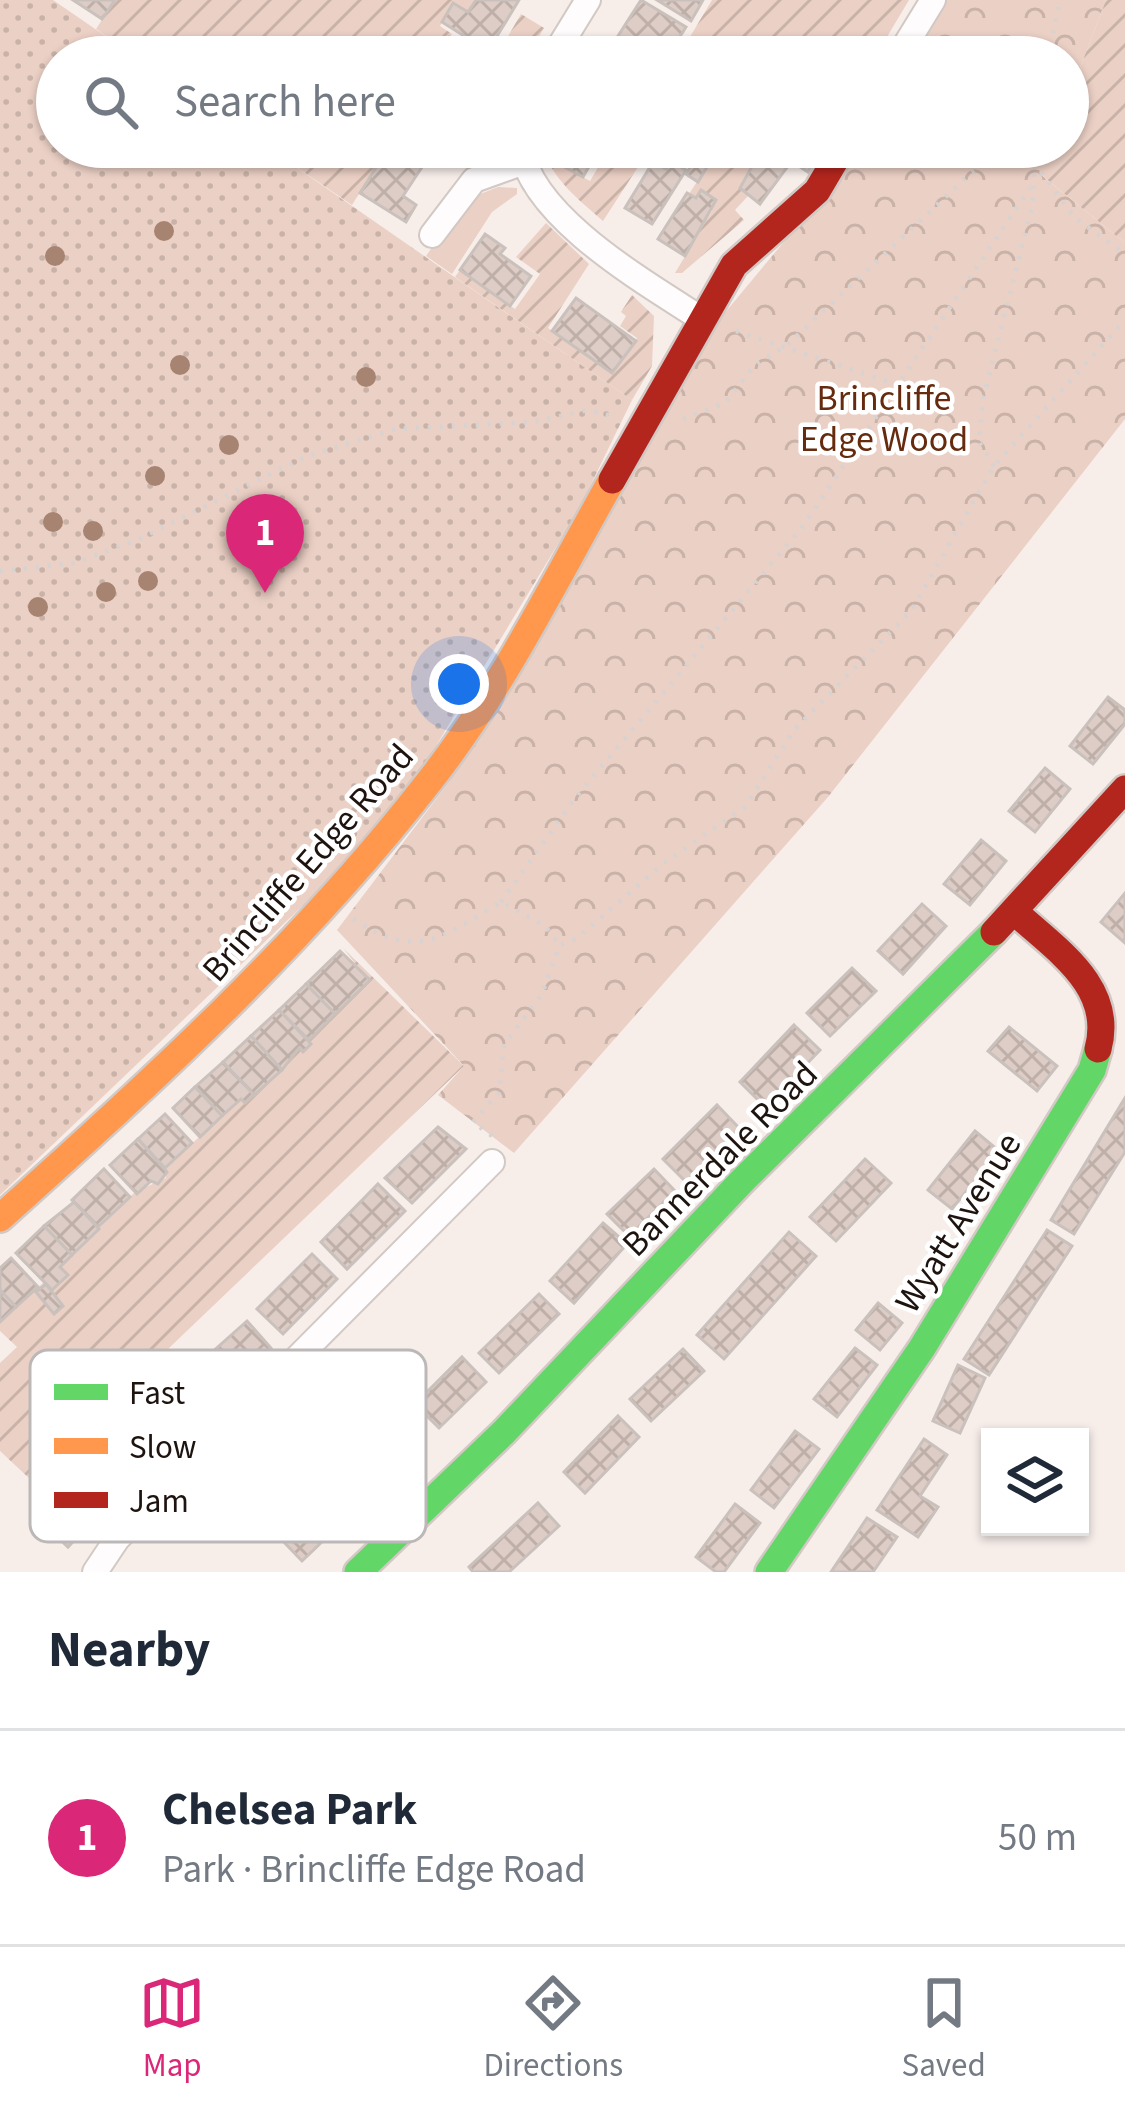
<!DOCTYPE html>
<meta charset="utf-8">
<style>
:root{--surface:#fff;--page:#f2f2f3;--text:#1f2937;--muted:#747a83;--line:#e0e1e3;--accent:#db2777}
body{margin:0;font-family:"Source Sans 3",sans-serif;background:var(--page);color:var(--text)}
.controls{position:absolute;right:36px;bottom:36px;display:grid;overflow:hidden;border-radius:0px;box-shadow:0 3px 9px #0004}
.controls button{width:108px;height:108px;display:grid;place-items:center;padding:0;border:0;border-bottom:3px solid var(--line);background:var(--surface);color:var(--text);font:60px sans-serif}
.you{position:absolute;left:459px;top:684px;width:42px;height:42px;margin:-30px;border:9px solid #fff;border-radius:50%;background:#1a73e8;box-shadow:0 0 0 18px #1a73e833}
.badge{display:grid;place-items:center;width:78px;height:78px;border-radius:50%;background:var(--accent);color:#fff;font-size:39px;font-weight:700}
.pin{position:absolute;translate:-50% -99px;filter:drop-shadow(0 3px 6px #0008)}
.pin::after{content:'';position:absolute;top:63px;width:42px;height:36px;background:inherit;clip-path:polygon(0 0,100% 0,50% 100%)}
.list{margin:0;padding:0;list-style:none}
h2{display:flex;justify-content:space-between;align-items:center;height:156px;margin:0;padding:0 48px;font-size:51px}
h2 small{font-size:39px;font-weight:400;color:var(--muted)}
.list li{display:grid;grid-template-columns:78px 1fr auto;gap:36px;align-items:center;box-sizing:border-box;height:216px;padding:0 48px;border-top:3px solid var(--line)}
.list b{display:block;font-size:45px;white-space:nowrap}
.list p{margin:0;font-size:39px;white-space:nowrap;color:var(--muted)}
.list em{font-size:39px;font-style:normal;color:var(--muted)}
.icon{flex:none;width:66px;height:66px;fill:none;stroke:currentColor;stroke-width:2;stroke-linecap:round;stroke-linejoin:round}
.map{position:relative;flex:none;width:1125px;height:1572px;overflow:hidden}
.search{position:absolute;background:var(--surface);box-shadow:0 3px 9px #0004;left:36px;right:36px;top:36px;height:132px;display:flex;align-items:center;gap:30px;box-sizing:border-box;padding:0 42px;border-radius:66px;color:var(--muted);font-size:45px}
.sheet{height:372px;background:var(--surface)}
nav{display:flex;justify-content:space-around;align-items:center;box-sizing:border-box;height:168px;border-top:3px solid var(--line);background:var(--surface);font-size:33px;color:var(--muted)}
nav a{display:grid;justify-items:center;gap:6px}
nav .on{color:var(--accent)}
.map>svg:first-child{display:block}
</style>
<div class="map">
<svg width="1125" height="1572" viewBox="0 0 1125 1572">
<defs>
<pattern id="forest-crowns" width="20" height="18" patternUnits="userSpaceOnUse" patternTransform="scale(3)"><rect width="20" height="18" fill="#ebd0c5"/><path d="M2 6a3 3 0 1 1 6 0M12 15a3 3 0 1 1 6 0" fill="none" stroke="#c9b2a8"/></pattern>
<pattern id="park-dots" width="8" height="8" patternUnits="userSpaceOnUse" patternTransform="scale(3)"><rect width="8" height="8" fill="#ebd0c5"/><path d="M2 2h.1M6 6h.1" fill="none" stroke="#c9b2a8" stroke-width="1.8" stroke-linecap="round"/></pattern>
<pattern id="garden-furrows" width="10" height="10" patternUnits="userSpaceOnUse" patternTransform="scale(3)"><rect width="10" height="10" fill="#ebd0c5"/><path d="M-1 1l2-2M0 10L10 0M9 11l2-2" fill="none" stroke="#c9b2a8"/></pattern>
<pattern id="building-cross-hatch" width="8" height="8" patternUnits="userSpaceOnUse" patternTransform="scale(3)"><rect width="8" height="8" fill="#decdc6"/><path d="M0 0l8 8M0 8l8-8" fill="none" stroke="#beafa9"/></pattern>
</defs>
<rect width="100%" height="100%" fill="#f7eeea"/>
<polygon fill="#ebd0c5" points="498,187 517,188 517,194 492,212 452,274 426,256 465,200"/>
<g fill="url(#forest-crowns)">
<polygon points="945,0 1106,0 1068,99 1068,57 910,57"/>
<polygon points="854,147 1049,147 1040,174 1125,243 1125,419 828,797 514,1153 438,1095 464,1066 337,930 449,782 718,321 827,190"/>
</g>
<polygon fill="url(#park-dots)" points="0,0 53,0 136,57 57,57 57,147 267,147 632,400 578,511 422,769 316,893 0,1195"/>
<g fill="url(#garden-furrows)">
<polygon points="115,0 476,0 468,12 453,4 440,26 452,34 437,57 136,57 96,29"/>
<polygon points="712,0 909,0 875,57 829,57 813,48 807,57 678,57"/>
<polygon points="1106,0 1125,0 1125,243 1039,173 1049,147 1068,147 1068,99"/>
<polygon points="521,14 544,28 527,57 496,57"/>
<polygon points="267,147 389,147 352,205"/>
<path d="M 542,147 L 552,147 L 547,157 L 590,181 L 610,147 L 651,147 L 603,221 C 579,200 552,179 542,147 Z"/>
<polygon points="680,147 771,151 764,164 756,159 740,187 749,195 735,210 744,220 682,273 675,273 712,211 689,194 711,160"/>
<polygon points="546,223 589,264 548,328 612,373 637,338 620,326 626,316 621,312 632,295 654,316 652,366 632,400 455,277 460,270 515,309 540,274 516,257"/>
<polygon points="343,948 464,1066 31,1480 0,1451 0,1363 17,1347 0,1331 0,1322 44,1282 52,1290 68,1275 60,1267 135,1192 166,1178 164,1169 241,1099 246,1103 299,1048 304,1051 311,1044 309,1040 369,981"/>
</g>
<g fill="url(#building-cross-hatch)" stroke="#cac1bd" stroke-width="3">
<polygon points="73,0 115,0 102,19"/>
<polygon points="476,0 519,0 488,51 442,22 453,3 468,12"/>
<polygon points="641,0 686,27 667,57 652,57 618,36"/>
<polygon points="657,0 703,0 691,21"/>
<polygon points="449,37 482,57 437,57"/>
<polygon points="615,39 643,57 604,57"/>
<polygon points="389,147 422,167 403,196 416,205 406,222 360,193"/>
<polygon points="552,147 600,147 583,177 546,157"/>
<polygon points="770,147 822,147 808,172"/>
<polygon points="771,151 791,162 760,204 740,188 756,159 764,164"/>
<polygon points="699,153 711,160 698,182 686,174"/>
<polygon points="671,161 686,170 652,224 625,208 653,162 666,169"/>
<polygon points="701,190 716,200 685,256 658,239 687,193 696,198"/>
<polygon points="485,234 505,248 500,254 531,276 510,306 460,270"/>
<polygon points="576,298 636,341 612,373 552,331"/>
<polygon points="1108,697 1125,710 1125,724 1093,764 1070,746"/>
<polygon points="1045,768 1070,789 1035,832 1009,811"/>
<polygon points="981,840 1006,861 970,905 944,884"/>
<polygon points="1125,893 1125,943 1101,922"/>
<polygon points="922,904 946,926 903,974 878,951"/>
<polygon points="340,951 370,980 335,1014 306,984"/>
<polygon points="852,968 876,991 830,1036 807,1013"/>
<polygon points="306,984 335,1014 309,1040 279,1010"/>
<polygon points="279,1010 311,1044 303,1052 299,1048 282,1070 251,1036"/>
<polygon points="794,1025 820,1050 765,1107 740,1082"/>
<polygon points="1009,1027 1057,1066 1037,1091 988,1051"/>
<polygon points="251,1036 282,1070 254,1095 223,1062"/>
<polygon points="223,1062 254,1095 245,1103 241,1099 222,1116 195,1087"/>
<polygon points="195,1087 222,1116 200,1137 173,1108"/>
<polygon points="1125,1098 1125,1152 1074,1234 1051,1220"/>
<polygon points="717,1105 740,1129 686,1182 663,1159"/>
<polygon points="165,1114 192,1143 165,1168 138,1139"/>
<polygon points="438,1127 466,1149 412,1203 385,1178"/>
<polygon points="975,1131 999,1151 952,1209 928,1190"/>
<polygon points="138,1139 167,1172 158,1184 151,1181 137,1194 110,1165"/>
<polygon points="865,1159 891,1183 836,1241 810,1217"/>
<polygon points="104,1169 130,1197 98,1227 72,1200"/>
<polygon points="654,1169 675,1191 629,1236 607,1214"/>
<polygon points="378,1184 405,1211 347,1269 321,1242"/>
<polygon points="74,1202 99,1229 72,1255 44,1226"/>
<polygon points="603,1223 627,1244 574,1303 550,1281"/>
<polygon points="44,1226 72,1255 60,1267 68,1275 52,1290 16,1253"/>
<polygon points="1047,1230 1072,1246 989,1375 964,1359"/>
<polygon points="789,1232 816,1256 724,1359 697,1335"/>
<polygon points="312,1254 337,1279 283,1334 257,1309"/>
<polygon points="11,1258 38,1287 16,1307 0,1290 0,1268"/>
<polygon points="46,1284 63,1306 54,1314 36,1292"/>
<polygon points="0,1290 16,1307 0,1322"/>
<polygon points="539,1294 559,1314 499,1373 479,1353"/>
<polygon points="878,1303 902,1323 880,1350 856,1330"/>
<polygon points="247,1321 271,1348 205,1406 182,1379"/>
<polygon points="855,1348 877,1365 837,1417 814,1399"/>
<polygon points="683,1349 704,1371 651,1421 630,1399"/>
<polygon points="462,1357 486,1382 439,1428 415,1404"/>
<polygon points="958,1365 985,1378 960,1433 933,1421"/>
<polygon points="618,1416 639,1437 585,1493 564,1472"/>
<polygon points="795,1431 819,1449 774,1508 751,1490"/>
<polygon points="924,1439 947,1455 920,1496 938,1507 918,1537 877,1510"/>
<polygon points="99,1462 124,1487 68,1547 41,1521"/>
<polygon points="328,1494 349,1516 302,1561 281,1539"/>
<polygon points="538,1503 559,1526 509,1572 473,1572 469,1567"/>
<polygon points="735,1504 760,1523 724,1572 716,1572 696,1557"/>
<polygon points="867,1518 897,1537 873,1572 831,1572"/>
</g>
<g fill="none" stroke-linecap="round" stroke-linejoin="round">
<g stroke="#d2c8c4" stroke-width="28">
<g id="street">
<polyline points="553,57 588,0"/>
<polyline points="898,57 933,0"/>
<path d="M 521,147 C 530,217 648,284 703,320"/>
<polyline points="432,235 474,180 524,162"/>
<polyline points="95,1572 117,1539 492,1162"/>
</g>
</g>
<g stroke="#d2c8c4" stroke-width="32">
<g id="fast">
<polyline points="358,1572 504,1432 743,1180 994,932"/>
<polyline points="769,1572 922,1348 1092,1070 1098,1049"/>
</g>
</g>
<g stroke="#d2c8c4" stroke-width="32">
<path id="slow" d="M 0,1218 C 152,1082 302,945 428,783 C 501,691 554,582 612,480"/>
</g>
<g stroke="#d2c8c4" stroke-width="32">
<g id="jam">
<polyline points="612,480 734,265 817,191 843,147"/>
<path d="M 1015,912 C 1056,950 1115,986 1098,1049"/>
<polyline points="994,932 1125,789"/>
</g>
</g>
<g stroke="#d6d3d2" stroke-width="4.5" stroke-dasharray="3 9" stroke-linecap="butt">
<polyline points="1048,57 1060,0"/>
<polyline points="1034,163 1074,217 1125,254"/>
<polyline points="736,331 901,386"/>
<polyline points="683,419 725,403 755,365 786,346 999,147"/>
<polyline points="994,466 979,442 983,399 1032,207 1036,147"/>
<polyline points="0,571 75,563 139,539 307,456 396,429 532,422 588,410 612,416"/>
<polyline points="501,902 575,798 803,526 1030,188"/>
<path d="M 353,919 C 418,961 440,938 501,902 L 544,925 L 560,945"/>
<polyline points="492,1136 473,1122 499,1093 504,1045 542,994 560,945 576,939 664,863 745,807 794,730 911,611 994,466 1125,320"/>
</g>
<use href="#street" stroke="#fefcfc" stroke-width="24"/>
<use href="#fast" stroke="#63d668" stroke-width="27"/>
<use href="#slow" stroke="#ff974d" stroke-width="27"/>
<use href="#jam" stroke="#b3261e" stroke-width="27"/>
</g>
<g fill="#a78371">
<circle cx="164" cy="231" r="10"/>
<circle cx="55" cy="256" r="10"/>
<circle cx="180" cy="365" r="10"/>
<circle cx="366" cy="377" r="10"/>
<circle cx="229" cy="445" r="10"/>
<circle cx="155" cy="476" r="10"/>
<circle cx="53" cy="522" r="10"/>
<circle cx="93" cy="531" r="10"/>
<circle cx="148" cy="581" r="10"/>
<circle cx="106" cy="592" r="10"/>
<circle cx="38" cy="607" r="10"/>
</g>
<g text-anchor="middle" stroke-width="9" stroke-linejoin="round" paint-order="stroke">
<g font-size="36" fill="#662b0e" stroke="#fff">
<text x="884" y="410">Brincliffe<tspan x="884" dy="41">Edge Wood</tspan></text>
</g>
<g font-size="36" fill="#1d130f" stroke="#fff">
<text transform="translate(307 862) rotate(-49)" y="13">Brincliffe Edge Road</text>
<text transform="translate(719 1158) rotate(-45)" y="13">Bannerdale Road</text>
<text transform="translate(957 1222) rotate(-58)" y="13">Wyatt Avenue</text>
</g>
</g>
<rect x="30" y="1350" width="396" height="192" rx="18" fill="#fff" stroke="#bbb8b7" stroke-width="3"/>
<rect x="54" y="1384" width="54" height="16" fill="#63d668"/>
<rect x="54" y="1438" width="54" height="16" fill="#ff974d"/>
<rect x="54" y="1492" width="54" height="16" fill="#b3261e"/>
<g font-size="33" fill="#1d130f">
<text x="129" y="1404">Fast</text>
<text x="129" y="1458">Slow</text>
<text x="129" y="1512">Jam</text>
</g>
</svg>
<div class="controls">
<button><svg class="icon" aria-label="layers" viewBox="0 0 24 24"><path d="M12 4l9 5-9 5-9-5zM3 14l9 5 9-5"/></svg></button>
</div>
<div class="you"></div>
<div class="pin badge" style="left:265px;top:593px">1</div>
<div class="search"><svg class="icon" aria-label="search" viewBox="0 0 24 24"><circle cx="10" cy="10" r="6"/><path d="M15 15l6 6"/></svg>Search here</div>
</div>
<section class="sheet">
<h2>Nearby<small></small></h2>
<ul class="list">
<li><span class="badge">1</span><div><b>Chelsea Park</b><p>Park · Brincliffe Edge Road</p></div><em>50 m</em></li>
</ul>
</section>
<nav>
<a class="on"><svg class="icon" aria-label="map" viewBox="0 0 24 24"><path d="M3 6l6-2 6 2 6-2v14l-6 2-6-2-6 2zM9 4v14M15 6v14"/></svg>Map</a>
<a><svg class="icon" aria-label="directions" viewBox="0 0 24 24"><path d="M12 3l9 9-9 9-9-9zM9 14v-3h6M13 9l2 2-2 2"/></svg>Directions</a>
<a><svg class="icon" aria-label="saved" viewBox="0 0 24 24"><path d="M7 4h10v16l-5-4-5 4z"/></svg>Saved</a>
</nav>
